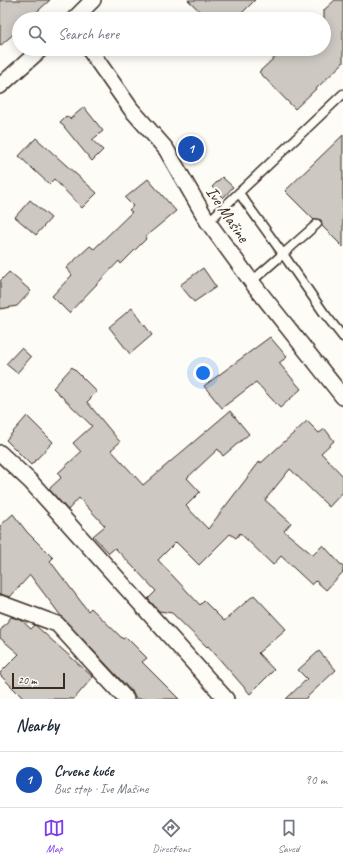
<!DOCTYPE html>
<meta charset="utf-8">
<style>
:root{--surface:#fff;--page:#f6f6f7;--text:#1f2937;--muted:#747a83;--line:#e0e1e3;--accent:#7c3aed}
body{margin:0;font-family:Caveat,sans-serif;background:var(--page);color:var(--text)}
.scale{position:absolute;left:12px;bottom:10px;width:53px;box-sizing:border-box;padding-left:4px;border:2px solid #3b2a1e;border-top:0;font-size:11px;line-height:14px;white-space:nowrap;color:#3b2a1e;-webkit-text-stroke:3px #fdfcf7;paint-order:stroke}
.you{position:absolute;left:203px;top:373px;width:14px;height:14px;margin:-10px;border:3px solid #fff;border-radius:50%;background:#1a73e8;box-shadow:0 0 0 6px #1a73e833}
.badge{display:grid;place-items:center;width:26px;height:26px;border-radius:50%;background:var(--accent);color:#fff;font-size:13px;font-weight:700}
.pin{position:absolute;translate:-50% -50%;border:2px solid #fff;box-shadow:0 1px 4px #0006}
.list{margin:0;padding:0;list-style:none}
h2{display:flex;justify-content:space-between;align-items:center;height:52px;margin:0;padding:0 16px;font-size:17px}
h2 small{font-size:13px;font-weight:400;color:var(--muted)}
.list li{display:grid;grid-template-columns:26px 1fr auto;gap:12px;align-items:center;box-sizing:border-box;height:56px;padding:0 16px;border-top:1px solid var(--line)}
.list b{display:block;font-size:15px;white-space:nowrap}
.list p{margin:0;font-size:13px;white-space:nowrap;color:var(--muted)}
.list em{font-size:13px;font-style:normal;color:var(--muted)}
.icon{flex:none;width:22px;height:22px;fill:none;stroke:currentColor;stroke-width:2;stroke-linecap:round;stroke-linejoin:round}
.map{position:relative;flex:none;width:343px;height:699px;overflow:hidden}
.search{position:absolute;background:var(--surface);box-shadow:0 2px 10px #0003;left:12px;right:12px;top:12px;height:44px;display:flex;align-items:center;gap:10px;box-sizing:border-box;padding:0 14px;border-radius:22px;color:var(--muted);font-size:15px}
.sheet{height:108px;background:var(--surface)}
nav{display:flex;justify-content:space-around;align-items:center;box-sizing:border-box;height:56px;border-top:1px solid var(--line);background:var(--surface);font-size:11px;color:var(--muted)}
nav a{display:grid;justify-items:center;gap:2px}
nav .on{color:var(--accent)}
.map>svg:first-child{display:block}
</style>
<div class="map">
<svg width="343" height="699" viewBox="0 0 343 699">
<rect width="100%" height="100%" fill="#fdfcf7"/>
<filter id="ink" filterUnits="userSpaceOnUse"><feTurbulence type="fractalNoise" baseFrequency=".025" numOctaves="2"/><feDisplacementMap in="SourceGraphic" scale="8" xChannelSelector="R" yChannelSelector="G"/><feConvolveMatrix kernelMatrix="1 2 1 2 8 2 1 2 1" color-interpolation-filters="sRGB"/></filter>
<g filter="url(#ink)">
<g fill="#cdc8c2" stroke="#3b2a1e">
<polygon points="0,0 50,0 29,19 19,19 19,29 0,46"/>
<polygon points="188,0 255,0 236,19 208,19"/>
<polygon points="335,0 343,0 343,63 295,109 259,72 284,49 324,49 324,10"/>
<polygon points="84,107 103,131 92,140 103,150 92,161 60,122 66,116 70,119"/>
<polygon points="343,135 343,247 322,226 321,220 316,219 314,220 285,191"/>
<polygon points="36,138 97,193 82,208 54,179 49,184 19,156"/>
<polygon points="222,177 233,187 223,198 212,187"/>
<polygon points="148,179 176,211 145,237 146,239 121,264 119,261 69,313 52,296 72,275 66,268 90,246 94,249 132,212 129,210 133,206 125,198"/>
<polygon points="30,200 51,218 36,235 15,217"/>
<polygon points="203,268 216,287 194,302 180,285"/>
<polygon points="9,272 31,291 17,306 0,309 0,281"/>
<polygon points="132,308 152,335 130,354 109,327"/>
<polygon points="270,337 287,357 279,363 301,389 280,408 256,382 222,408 204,386"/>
<polygon points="21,348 31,357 17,373 6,364"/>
<polygon points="72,367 97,392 87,402 120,442 111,450 143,485 230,411 249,434 223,456 218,449 187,478 200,492 186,506 208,529 260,461 261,463 307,421 319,433 325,429 334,441 321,453 343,476 343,492 329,507 290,469 265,500 291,523 284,531 313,555 323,545 343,567 343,572 326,590 316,581 312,585 281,556 273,565 240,533 236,538 230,534 199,565 176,542 158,560 200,605 204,601 224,621 254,595 286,629 258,653 274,670 250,694 208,646 207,647 172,613 159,611 150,601 148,599 156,591 115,548 109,553 93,536 105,526 79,498 68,510 49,489 61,478 58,473 81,452 73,443 92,426 53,388"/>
<polygon points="27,416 53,442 31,465 6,440"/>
<polygon points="13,514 27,532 53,558 50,561 88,611 91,608 123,639 126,637 147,658 142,662 179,699 137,699 133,693 61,616 30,575 10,597 0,594 0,526"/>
<polygon points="11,617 21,620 31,629 35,625 93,677 74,699 24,699 0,675 0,673 19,654 0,638 0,631"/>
<polygon points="319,651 336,670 305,699 286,699 307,679 298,670"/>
</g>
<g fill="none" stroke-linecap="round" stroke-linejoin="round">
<g stroke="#3b2a1e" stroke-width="11">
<g id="service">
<polyline points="239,193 283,254 317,224"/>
<polyline points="208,222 343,94"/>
<polyline points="252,281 283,254 324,313 343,337"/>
</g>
</g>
<g stroke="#3b2a1e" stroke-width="18">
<g id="minor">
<polyline points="74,19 93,0"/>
<polyline points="89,49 131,109 166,149 208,222 254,285 343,397"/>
<polyline points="0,86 41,49"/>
<polyline points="0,453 31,482 226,699"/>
<polyline points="0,603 57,624 126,699"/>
</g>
</g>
<use href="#service" stroke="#fdfcf7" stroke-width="8"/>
<use href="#minor" stroke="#fdfcf7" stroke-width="15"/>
</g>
</g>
<g text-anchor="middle" stroke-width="4" stroke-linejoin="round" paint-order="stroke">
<g font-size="17" fill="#3b2a1e" stroke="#fdfcf7">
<text transform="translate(228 214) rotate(56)" y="6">Ive Mašine</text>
</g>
</g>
</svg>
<div class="scale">20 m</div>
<div class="you"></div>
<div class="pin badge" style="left:191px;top:149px;background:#1a4fb4">1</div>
<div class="search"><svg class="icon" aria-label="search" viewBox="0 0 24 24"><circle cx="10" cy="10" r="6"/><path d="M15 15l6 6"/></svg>Search here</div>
</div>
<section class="sheet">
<h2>Nearby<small></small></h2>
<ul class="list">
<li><span class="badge" style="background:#1a4fb4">1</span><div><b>Crvene kuće</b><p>Bus stop · Ive Mašine</p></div><em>90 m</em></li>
</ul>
</section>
<nav>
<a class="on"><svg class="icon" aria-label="map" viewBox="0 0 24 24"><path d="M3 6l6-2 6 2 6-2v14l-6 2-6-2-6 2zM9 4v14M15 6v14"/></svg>Map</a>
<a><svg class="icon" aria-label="directions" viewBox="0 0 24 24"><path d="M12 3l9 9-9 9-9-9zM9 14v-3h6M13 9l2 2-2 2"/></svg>Directions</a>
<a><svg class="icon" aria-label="saved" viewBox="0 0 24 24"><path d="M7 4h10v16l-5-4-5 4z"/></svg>Saved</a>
</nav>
